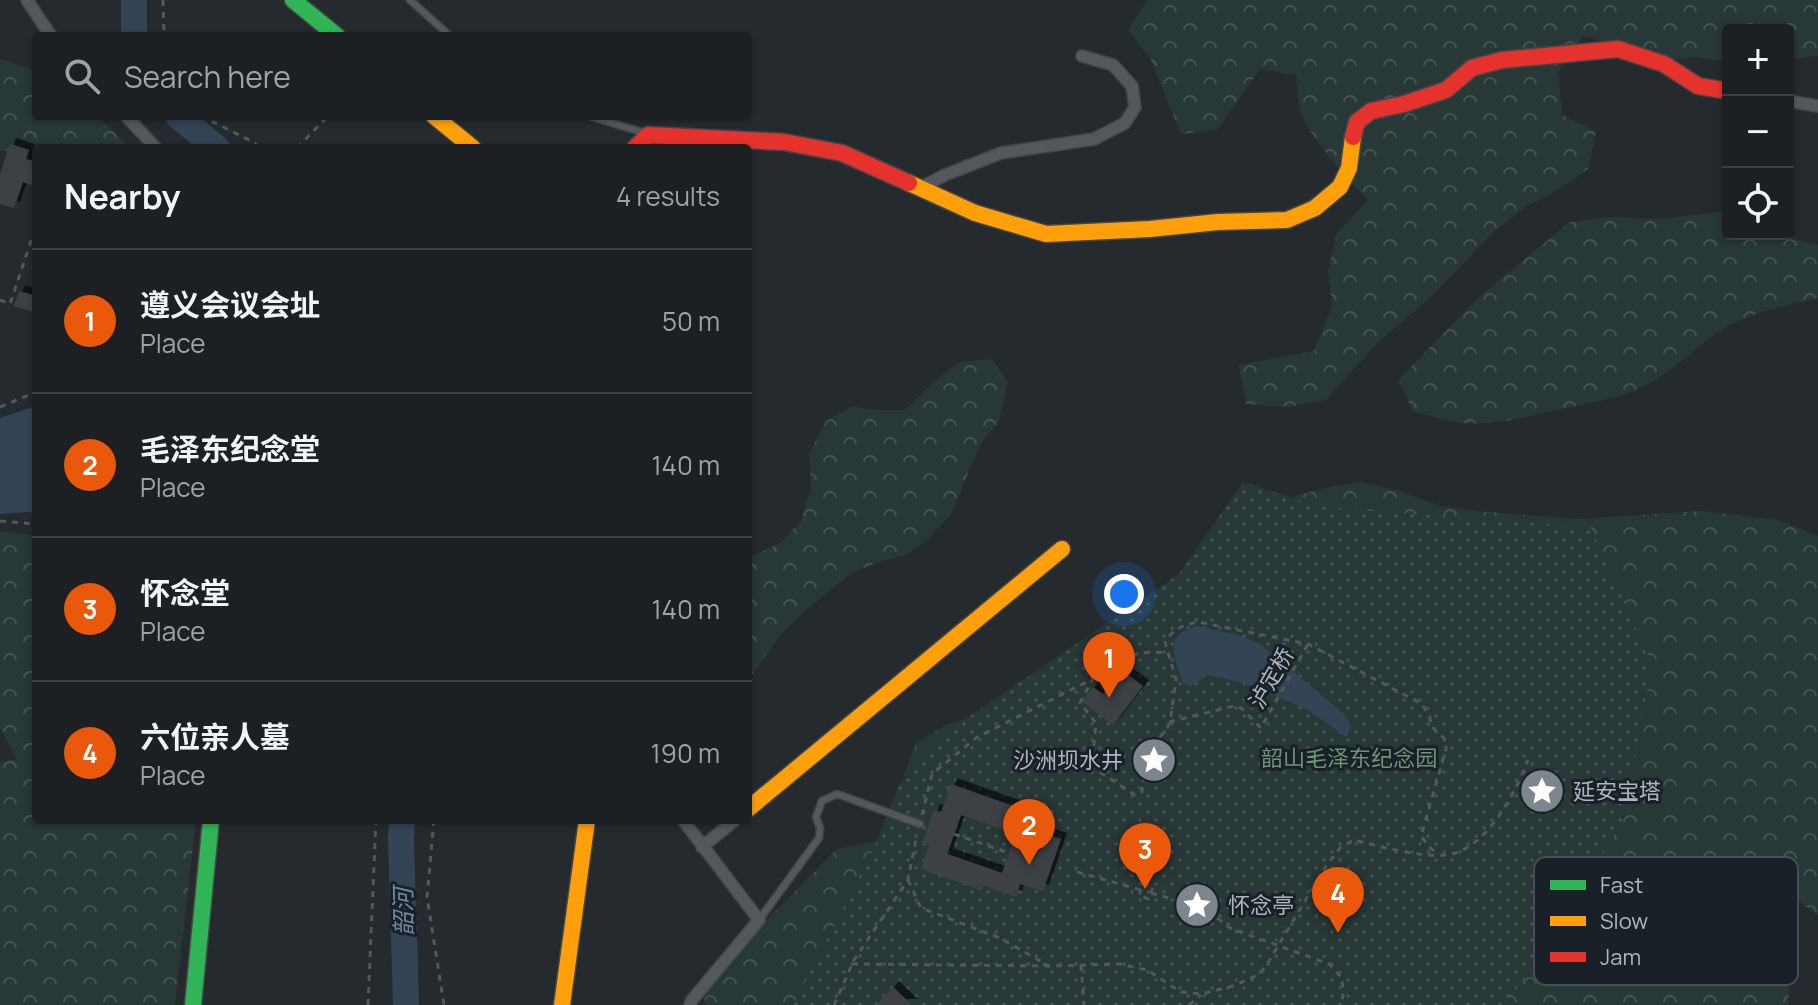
<!DOCTYPE html>
<meta charset="utf-8">
<style>
:root{--surface:#1c2022;--page:#292d2f;--text:#f1f3f6;--muted:#a0a3a5;--line:#3a3e40;--accent:#ea580c}
body{margin:0;font-family:Manrope,"Noto Sans SC",sans-serif;background:var(--page);color:var(--text)}
.controls{position:absolute;right:24px;top:24px;display:grid;overflow:hidden;border-radius:8px;box-shadow:0 2px 6px #0004}
.controls button{width:72px;height:72px;display:grid;place-items:center;padding:0;border:0;border-bottom:2px solid var(--line);background:var(--surface);color:var(--text);font:40px sans-serif}
.you{position:absolute;left:1124px;top:594px;width:28px;height:28px;margin:-20px;border:6px solid #fff;border-radius:50%;background:#1a73e8;box-shadow:0 0 0 12px #1a73e833}
.badge{display:grid;place-items:center;width:52px;height:52px;border-radius:50%;background:var(--accent);color:#fff;font-size:26px;font-weight:700}
.pin{position:absolute;translate:-50% -66px;filter:drop-shadow(0 2px 4px #0008)}
.pin::after{content:'';position:absolute;top:42px;width:28px;height:24px;background:inherit;clip-path:polygon(0 0,100% 0,50% 100%)}
.list{margin:0;padding:0;list-style:none}
h2{display:flex;justify-content:space-between;align-items:center;height:104px;margin:0;padding:0 32px;font-size:34px}
h2 small{font-size:26px;font-weight:400;color:var(--muted)}
.list li{display:grid;grid-template-columns:52px 1fr auto;gap:24px;align-items:center;box-sizing:border-box;height:144px;padding:0 32px;border-top:2px solid var(--line)}
.list b{display:block;font-size:30px;white-space:nowrap}
.list p{margin:0;font-size:26px;white-space:nowrap;color:var(--muted)}
.list em{font-size:26px;font-style:normal;color:var(--muted)}
.icon{flex:none;width:44px;height:44px;fill:none;stroke:currentColor;stroke-width:2;stroke-linecap:round;stroke-linejoin:round}
.map{position:relative;flex:none;width:1818px;height:1005px;overflow:hidden}
.search{position:absolute;background:var(--surface);box-shadow:0 2px 6px #0004;left:32px;top:32px;width:720px;height:88px;display:flex;align-items:center;gap:20px;box-sizing:border-box;padding:0 28px;border-radius:8px;color:var(--muted);font-size:30px}
.panel{position:absolute;background:var(--surface);box-shadow:0 2px 6px #0004;left:32px;top:144px;width:720px;height:680px;border-radius:8px}
.map>svg:first-child{display:block}
</style>
<div class="map">
<svg width="1818" height="1005" viewBox="0 0 1818 1005">
<defs>
<pattern id="forest-crowns" width="20" height="18" patternUnits="userSpaceOnUse" patternTransform="scale(2)"><rect width="20" height="18" fill="#283837"/><path d="M2 6a3 3 0 1 1 6 0M12 15a3 3 0 1 1 6 0" fill="none" stroke="#445352"/></pattern>
<pattern id="park-dots" width="8" height="8" patternUnits="userSpaceOnUse" patternTransform="scale(2)"><rect width="8" height="8" fill="#283837"/><path d="M2 2h.1M6 6h.1" fill="none" stroke="#445352" stroke-width="1.8" stroke-linecap="round"/></pattern>
<filter id="shadow"><feDropShadow dx="6" dy="-6" stdDeviation="0" flood-color="#0009"/></filter>
</defs>
<rect width="100%" height="100%" fill="#252a2e"/>
<g fill="url(#forest-crowns)">
<path d="M 1147,0 L 1818,0 L 1818,56 L 1788,59 L 1788,30 L 1728,30 L 1728,61 L 1693,57 L 1658,63 L 1624,47 L 1583,36 L 1558,72 L 1562,115 L 1596,131 L 1588,169 L 1558,190 L 1525,207 L 1495,231 L 1431,297 L 1375,345 L 1326,400 L 1286,407 L 1246,404 L 1239,365 L 1314,351 L 1332,306 L 1328,270 L 1336,234 L 1368,200 C 1346,176 1314,144 1301,113 C 1297,102 1298,87 1296,75 L 1260,69 L 1217,130 L 1181,134 L 1150,58 L 1128,30 Z"/>
<polygon points="0,59 36,70 36,116 97,116 131,148 36,148 36,150 0,151"/>
<path d="M 1728,211 L 1728,234 L 1783,234 L 1788,238 L 1818,245 L 1818,298 C 1791,304 1761,310 1736,322 C 1701,339 1676,372 1640,388 C 1619,398 1593,402 1570,407 C 1533,415 1492,428 1455,422 C 1441,419 1427,415 1413,411 L 1398,380 L 1480,296 L 1570,222 L 1612,217 L 1659,219 Z"/>
<polygon points="992,359 1008,382 999,421 981,443 951,514 928,539 907,555 878,562 852,573 825,594 798,617 778,638 748,681 748,558 780,543 801,521 811,488 809,454 826,421 851,407 878,410 905,410 932,383 959,362"/>
<path d="M 1362,482 L 1399,491 L 1441,506 L 1476,511 L 1579,519 L 1701,511 L 1778,520 L 1818,536 L 1818,915 L 1792,897 L 1757,866 L 1731,860 L 1713,872 C 1720,887 1727,903 1738,916 C 1763,947 1795,958 1788,1005 L 706,1005 L 704,998 L 725,965 L 750,937 L 837,849 L 880,841 L 922,790 L 904,775 L 916,743 L 947,724 L 991,712 L 1295,496 L 1329,487 Z"/>
<polygon points="0,531 36,536 36,820 196,820 175,1005 0,1005 0,763 17,759 0,728"/>
</g>
<polygon fill="url(#park-dots)" points="1243,482 1321,507 1590,527 1652,664 1624,819 1527,977 1501,1005 793,1005 874,848 900,783 945,733 1179,574"/>
<g fill="#344454">
<polygon points="36,406 36,513 27,512 0,514 0,418"/>
<path d="M 1196,626 L 1238,635 L 1260,644 L 1344,714 L 1351,727 L 1346,737 L 1307,709 L 1243,683 L 1208,675 L 1191,686 L 1183,683 C 1175,658 1162,636 1196,626 Z"/>
</g>
<g fill="none" stroke-linecap="round" stroke-linejoin="round">
<g stroke="#344454" stroke-width="26">
<polyline points="134,0 134,36"/>
<polyline points="178,116 217,148"/>
<polyline points="402,820 401,839 406,1005"/>
</g>
</g>
<g fill="#3d4145" fill-rule="evenodd" filter="url(#shadow)">
<polygon points="10,144 29,150 26,159 36,162 36,187 23,182 14,208 0,204 0,174"/>
<polygon points="19,291 36,296 36,313 14,306"/>
<polygon points="1121,670 1143,686 1113,725 1082,702 1093,687 1103,694"/>
<path d="M 951,784 L 1036,814 L 1031,828 L 1061,839 L 1043,891 L 1020,884 L 1016,897 L 984,886 L 981,890 L 921,869 L 929,845 L 922,843 L 934,810 L 941,812 ZM 961,815 L 1016,834 L 1002,873 L 947,854 Z"/>
<polygon points="893,987 912,1005 876,1005"/>
</g>
<g fill="none" stroke-linecap="round" stroke-linejoin="round">
<g stroke="#424649" stroke-width="9">
<g id="lane">
<polyline points="410,0 450,36"/>
<polyline points="589,116 645,133"/>
<polyline points="759,920 819,838 820,828 816,817 822,801 837,794 920,824"/>
</g>
</g>
<g stroke="#424649" stroke-width="14">
<g id="street">
<polyline points="27,0 51,36"/>
<polyline points="1788,101 1818,106"/>
<polyline points="126,116 156,148"/>
<polyline points="920,188 945,175 1001,153 1094,139 1125,123 1135,107 1132,86 1113,65 1082,56"/>
<polyline points="683,820 759,920 692,1000 690,1005"/>
<polyline points="702,847 735,820"/>
</g>
</g>
<g stroke="#424649" stroke-width="19">
<g id="fast">
<polyline points="293,0 337,36"/>
<polyline points="193,1005 211,820"/>
</g>
</g>
<g stroke="#424649" stroke-width="19">
<g id="slow">
<polyline points="434,116 473,148"/>
<polyline points="909,183 975,213 1046,234 1150,229 1218,222 1287,220 1315,208 1340,187 1349,168 1353,137"/>
<polyline points="748,809 1062,549"/>
<polyline points="562,1005 587,820"/>
</g>
</g>
<g stroke="#424649" stroke-width="19">
<g id="jam">
<polyline points="1353,137 1357,122 1371,111 1404,104 1446,90 1472,68 1502,60 1618,49 1664,64 1698,86 1728,91"/>
<polyline points="635,148 648,135 784,142 842,153 909,183"/>
</g>
</g>
<g stroke="#53585b" stroke-width="3" stroke-dasharray="6 6" stroke-linecap="butt">
<polyline points="163,0 164,36"/>
<polyline points="201,116 253,142 261,148"/>
<polyline points="297,148 328,116"/>
<polyline points="0,300 10,304 36,226"/>
<polyline points="0,407 36,392"/>
<polyline points="0,521 36,524"/>
<path d="M 1094,677 L 1080,703 L 1096,723 L 1092,764 L 1098,771 L 1135,795 L 1142,792 L 1145,762 L 1152,747 L 1168,727 L 1171,716 L 1176,679 L 1165,642 C 1174,628 1183,625 1198,622 L 1308,644 L 1422,704 L 1430,718 L 1431,726 L 1446,740 L 1446,749 L 1421,836 L 1431,849 L 1439,854"/>
<polyline points="1169,722 1234,706 1241,708 1261,728 1308,644"/>
<polyline points="922,815 932,774 976,738 1102,674 1138,653 1167,652"/>
<polyline points="434,820 427,897 444,1005"/>
<polyline points="954,834 1009,853"/>
<polyline points="1077,872 1141,890"/>
<polyline points="908,880 921,908 1000,938 1049,966"/>
<polygon points="1143,883 1153,886 1149,899 1139,896"/>
<polyline points="1151,893 1203,907 1230,928 1329,964 1342,978 1343,996 1340,1005"/>
<path d="M 852,964 L 1050,966 L 1119,964 L 1147,970 L 1181,992 L 1202,994 L 1233,986 L 1260,974 L 1269,961 L 1324,869 L 1340,848 L 1354,840 C 1376,846 1424,858 1446,855 C 1487,850 1515,793 1528,760"/>
<polyline points="1081,965 1084,1005"/>
<polyline points="368,1005 376,820"/>
<polyline points="834,1005 854,960 908,880 917,834"/>
<polyline points="1189,1005 1201,995"/>
</g>
<use href="#lane" stroke="#54585d" stroke-width="6"/>
<use href="#street" stroke="#54585d" stroke-width="11"/>
<use href="#fast" stroke="#30b455" stroke-width="16"/>
<use href="#slow" stroke="#ff9f0a" stroke-width="16"/>
<use href="#jam" stroke="#e5322d" stroke-width="16"/>
</g>
<defs>
<g id="sight-disc" transform="scale(2.3)"><circle r="9.5" fill="#7d858d" stroke="#192027"/><path d="M0-6L1.8-2.2L6-1.7L2.9 1.2L3.7 5.4L0 3.3L-3.7 5.4L-2.9 1.2L-6-1.7L-1.8-2.2Z" fill="#fff"/></g>
</defs>
<g fill-rule="evenodd">
<use href="#sight-disc" x="1154" y="760"/>
<use href="#sight-disc" x="1542" y="791"/>
<use href="#sight-disc" x="1197" y="905"/>
</g>
<g text-anchor="middle" stroke-width="6" stroke-linejoin="round" paint-order="stroke">
<g font-size="22" fill="#adb6c0" stroke="#192027">
<text transform="translate(1271 678) rotate(-60)" y="8">泸定桥</text>
</g>
<g font-size="22" fill="#709375" stroke="#192027">
<text x="1349" y="766">韶山毛泽东纪念园</text>
</g>
<g font-size="22" fill="#adb6c0" stroke="#192027" text-anchor="start">
<text x="1123" y="768" text-anchor="end">沙洲坝水井</text>
<text x="1573" y="799">延安宝塔</text>
<text x="1228" y="913">怀念亭</text>
</g>
<g font-size="24" font-style="italic" fill="#718aa1" stroke="#192027">
<text transform="translate(404 912) rotate(-91)" y="8">韶河</text>
</g>
</g>
<rect x="1534" y="857" width="264" height="128" rx="12" fill="#192027" stroke="#454d55" stroke-width="2"/>
<rect x="1550" y="880" width="36" height="10" fill="#30b455"/>
<rect x="1550" y="916" width="36" height="10" fill="#ff9f0a"/>
<rect x="1550" y="952" width="36" height="10" fill="#e5322d"/>
<g font-size="22" fill="#adb6c0">
<text x="1600" y="893">Fast</text>
<text x="1600" y="929">Slow</text>
<text x="1600" y="965">Jam</text>
</g>
</svg>
<div class="controls">
<button>+</button>
<button>−</button>
<button><svg class="icon" aria-label="locate" viewBox="0 0 24 24"><circle cx="12" cy="12" r="6"/><path d="M12 2v4M12 18v4M2 12h4M18 12h4"/></svg></button>
</div>
<div class="you"></div>
<div class="pin badge" style="left:1109px;top:698px">1</div>
<div class="pin badge" style="left:1029px;top:865px">2</div>
<div class="pin badge" style="left:1145px;top:889px">3</div>
<div class="pin badge" style="left:1338px;top:933px">4</div>
<div class="search"><svg class="icon" aria-label="search" viewBox="0 0 24 24"><circle cx="10" cy="10" r="6"/><path d="M15 15l6 6"/></svg>Search here</div>
<section class="panel">
<h2>Nearby<small>4 results</small></h2>
<ul class="list">
<li><span class="badge">1</span><div><b>遵义会议会址</b><p>Place</p></div><em>50 m</em></li>
<li><span class="badge">2</span><div><b>毛泽东纪念堂</b><p>Place</p></div><em>140 m</em></li>
<li><span class="badge">3</span><div><b>怀念堂</b><p>Place</p></div><em>140 m</em></li>
<li><span class="badge">4</span><div><b>六位亲人墓</b><p>Place</p></div><em>190 m</em></li>
</ul>
</section>
</div>
